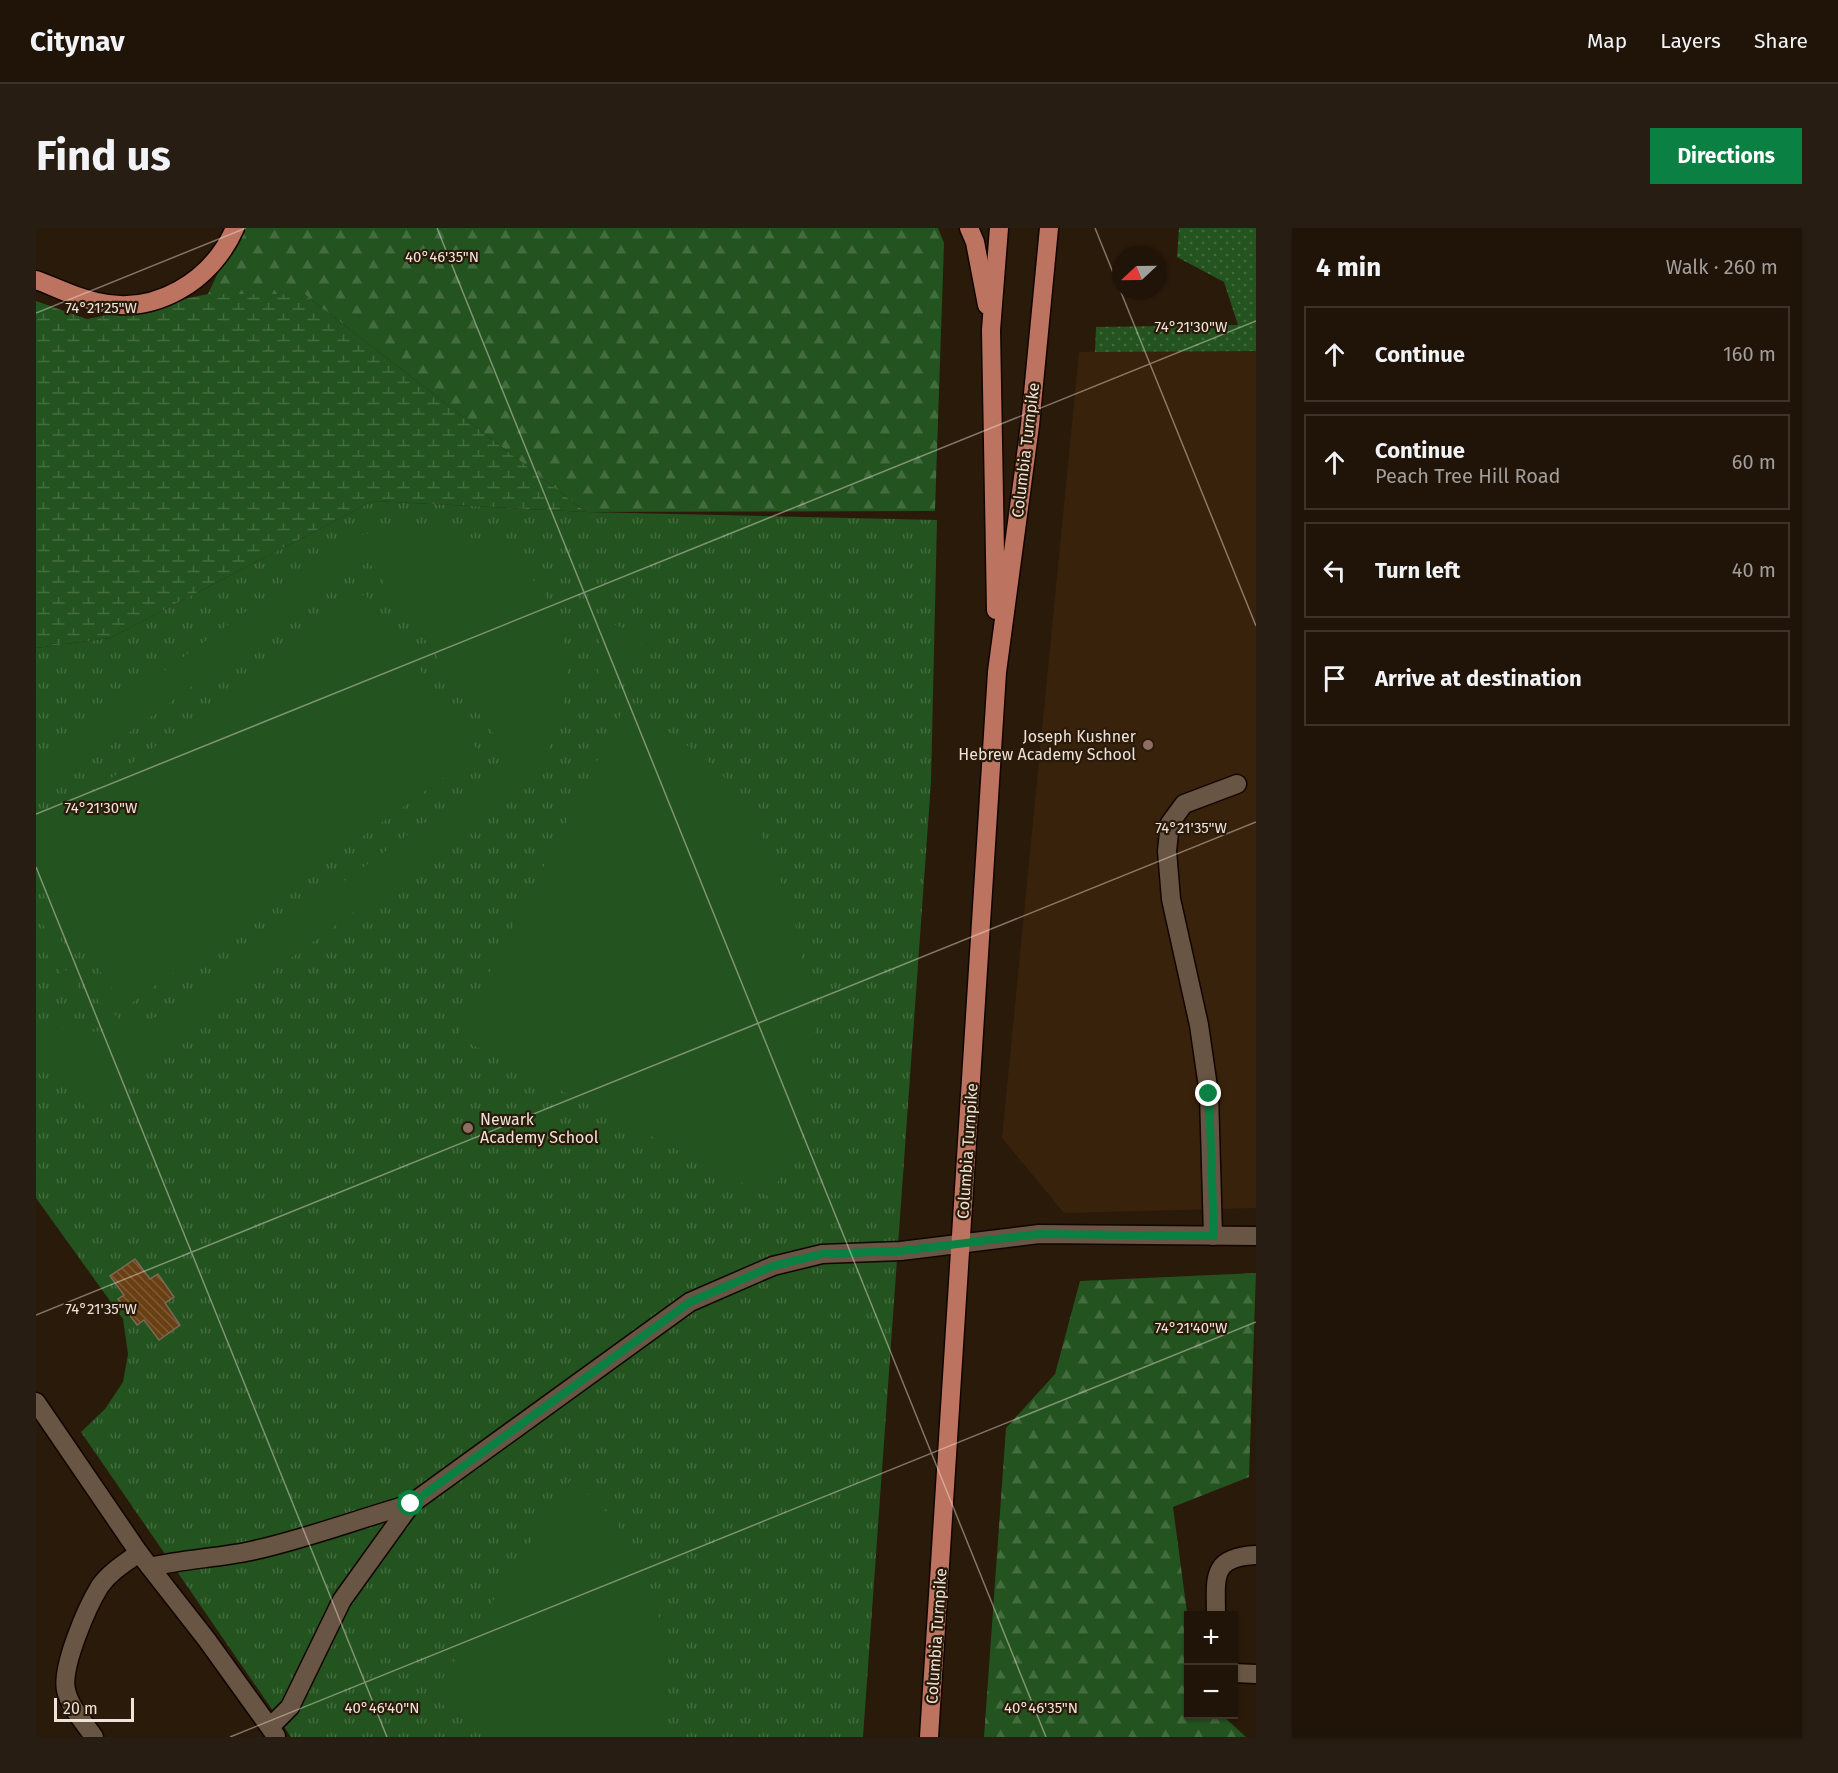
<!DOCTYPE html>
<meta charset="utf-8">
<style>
:root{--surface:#201408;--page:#281d12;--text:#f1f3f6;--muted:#a29e9c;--line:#3d3329;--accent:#0b8043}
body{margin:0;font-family:"Fira Sans",sans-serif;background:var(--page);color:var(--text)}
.controls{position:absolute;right:18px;bottom:18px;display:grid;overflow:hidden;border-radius:0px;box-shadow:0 2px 4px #0004}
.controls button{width:54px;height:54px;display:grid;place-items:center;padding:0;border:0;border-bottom:2px solid var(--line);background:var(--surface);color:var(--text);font:30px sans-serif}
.compass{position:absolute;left:1076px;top:18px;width:54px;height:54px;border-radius:50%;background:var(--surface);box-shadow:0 2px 4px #0004;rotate:248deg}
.scale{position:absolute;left:18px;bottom:15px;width:80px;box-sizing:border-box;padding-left:6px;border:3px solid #efe3d9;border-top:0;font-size:16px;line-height:21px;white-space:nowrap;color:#efe3d9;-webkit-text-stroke:4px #2a1a0a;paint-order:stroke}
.stop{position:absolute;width:18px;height:18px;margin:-14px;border:4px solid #0b8043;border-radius:50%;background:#fff}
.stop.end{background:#0b8043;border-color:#fff;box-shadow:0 2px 6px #0008}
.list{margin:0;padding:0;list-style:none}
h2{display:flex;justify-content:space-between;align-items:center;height:78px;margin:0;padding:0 24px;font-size:26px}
h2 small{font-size:20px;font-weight:400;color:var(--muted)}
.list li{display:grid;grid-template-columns:39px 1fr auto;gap:18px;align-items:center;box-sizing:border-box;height:96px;margin:0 12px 12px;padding:0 12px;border:2px solid var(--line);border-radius:0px}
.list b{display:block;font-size:22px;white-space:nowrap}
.list p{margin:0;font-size:20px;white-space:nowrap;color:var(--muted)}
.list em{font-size:20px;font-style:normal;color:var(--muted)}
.icon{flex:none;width:33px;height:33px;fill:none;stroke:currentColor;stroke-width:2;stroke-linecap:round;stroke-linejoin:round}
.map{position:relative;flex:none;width:1220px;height:1509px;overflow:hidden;border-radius:0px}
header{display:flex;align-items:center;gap:36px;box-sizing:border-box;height:84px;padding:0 30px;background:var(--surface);border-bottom:2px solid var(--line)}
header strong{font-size:28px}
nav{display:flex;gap:33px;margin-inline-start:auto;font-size:21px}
.intro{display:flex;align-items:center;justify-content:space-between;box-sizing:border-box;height:144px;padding:0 36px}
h1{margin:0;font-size:42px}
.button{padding:15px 27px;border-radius:0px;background:var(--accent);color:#fff;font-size:21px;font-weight:700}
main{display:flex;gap:36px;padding:0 36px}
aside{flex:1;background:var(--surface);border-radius:0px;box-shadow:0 2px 4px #0004}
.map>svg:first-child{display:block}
</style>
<header>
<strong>Citynav</strong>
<nav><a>Map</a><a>Layers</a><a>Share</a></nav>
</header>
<div class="intro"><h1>Find us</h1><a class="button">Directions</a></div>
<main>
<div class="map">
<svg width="1220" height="1509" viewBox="0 0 1220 1509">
<defs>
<pattern id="grass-dots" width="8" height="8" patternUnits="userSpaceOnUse" patternTransform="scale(1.5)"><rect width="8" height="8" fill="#23531f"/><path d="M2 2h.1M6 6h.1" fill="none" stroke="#436c3f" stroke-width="1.8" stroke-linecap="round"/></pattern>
<pattern id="forest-firs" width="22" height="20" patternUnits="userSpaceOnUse" patternTransform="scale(1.5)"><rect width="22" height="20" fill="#23531f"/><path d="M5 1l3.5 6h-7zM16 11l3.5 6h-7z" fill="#436c3f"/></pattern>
<pattern id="wetland-marsh" width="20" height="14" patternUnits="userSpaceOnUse" patternTransform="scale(1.5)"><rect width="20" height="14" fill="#23531f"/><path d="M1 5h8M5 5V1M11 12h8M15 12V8" fill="none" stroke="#436c3f"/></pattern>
<pattern id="park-tufts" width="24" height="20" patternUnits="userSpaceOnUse" patternTransform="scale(1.5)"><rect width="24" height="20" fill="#23531f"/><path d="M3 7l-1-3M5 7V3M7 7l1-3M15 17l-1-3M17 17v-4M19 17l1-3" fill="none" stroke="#436c3f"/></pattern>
<pattern id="building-back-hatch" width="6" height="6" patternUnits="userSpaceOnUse" patternTransform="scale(1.5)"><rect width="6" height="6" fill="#684014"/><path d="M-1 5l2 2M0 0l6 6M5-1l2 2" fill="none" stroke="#7e5b36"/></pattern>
</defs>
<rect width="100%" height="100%" fill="#2a1a0a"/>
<polygon fill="#38220c" points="1220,118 1220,980 1028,985 966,910 1043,124"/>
<polygon fill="url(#grass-dots)" points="1143,0 1220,0 1220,123 1059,124 1060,99 1202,97 1188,54 1141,29"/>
<g fill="url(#forest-firs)">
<polygon points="203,0 902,0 908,15 899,283 550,284 268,66 172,66"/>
<polygon points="1220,1045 1213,1249 1137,1279 1152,1392 1152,1486 1186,1487 1210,1509 948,1509 970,1200 1019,1146 1044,1053"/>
</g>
<polygon fill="url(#wetland-marsh)" points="172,66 268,66 550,284 337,273 74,410 0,420 0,73 51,91"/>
<polygon fill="url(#park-tufts)" points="337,273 550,284 901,292 895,554 827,1509 255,1509 45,1204 69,1181 87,1154 92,1126 87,1091 0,970 0,420 74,410"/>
<g fill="#23531f">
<path d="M 383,297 C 411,302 441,309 466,323 C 480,332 492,345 502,358 C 546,416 536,493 495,550 C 488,560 477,567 468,575 L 49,879 L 17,831 L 0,824 L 0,791 C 41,810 84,807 124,787 L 449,551 L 475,529 L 333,334 L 307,348 L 0,572 L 0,536 L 300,318 C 328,304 352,299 383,297 Z"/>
<polygon points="329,366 443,524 90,779 0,655 0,605"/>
<polygon points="565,390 610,411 562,452"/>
<polygon points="587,482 636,506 684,543 730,615 758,690 779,802 765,909 734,969 421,809"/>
<polygon points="0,679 86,796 82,799 0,687"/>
<polygon points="0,702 51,771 51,772 46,774 0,710"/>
<path d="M 534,1253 C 620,1312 638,1411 627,1509 L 459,1509 L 395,1469 Z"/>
</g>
<polygon fill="url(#building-back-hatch)" stroke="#7d6957" stroke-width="1.5" points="99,1031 114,1051 122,1046 138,1069 129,1075 144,1097 123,1112 108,1092 101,1097 82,1071 88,1067 74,1048"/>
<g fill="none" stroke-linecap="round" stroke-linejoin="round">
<g stroke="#120500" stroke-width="21">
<g id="minor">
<polyline points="1177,1008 1173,866 1163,797 1135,671 1131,623 1134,595 1148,576 1201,556"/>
<polyline points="0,1174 103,1325 171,1412 240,1508"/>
<path d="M 114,1339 C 148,1331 182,1330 215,1323 C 270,1311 322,1291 375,1276"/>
<path d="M 1180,1388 C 1180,1350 1174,1329 1220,1327"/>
<polyline points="1198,1445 1220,1446"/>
<polyline points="234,1499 254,1479 306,1372 375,1276 654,1074 737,1038 786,1026 865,1023 1003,1006 1220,1008"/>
<path d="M 58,1509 C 48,1494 34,1480 30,1462 C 25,1439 51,1379 64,1358 C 74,1344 89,1335 103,1325"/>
</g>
</g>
<g stroke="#120500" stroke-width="21">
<g id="major">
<polyline points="933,0 939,14 951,77"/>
<path d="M 0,52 C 20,59 40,70 61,74 C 119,88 176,53 199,0"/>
<polyline points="960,382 955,102 963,0"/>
<polyline points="893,1509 961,444 994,197 1013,0"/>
</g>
</g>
<use href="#minor" stroke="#685543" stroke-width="18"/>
<use href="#major" stroke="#bc7460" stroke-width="18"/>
</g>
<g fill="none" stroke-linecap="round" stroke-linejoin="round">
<polyline stroke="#0b8043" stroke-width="8" points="375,1276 654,1074 737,1038 786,1026 865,1023 1003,1006 1178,1008 1173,866"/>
</g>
<path fill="none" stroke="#efe3d9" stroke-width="1.5" stroke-opacity="0.45" d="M 401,0 L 1010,1509M 1059,0 L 1220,398M 0,85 L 210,0M 0,586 L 1220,93M 0,639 L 351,1509M 0,1087 L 1220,594M 194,1509 L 1220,1094"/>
<g fill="#8d6e63" stroke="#2a1a0a" stroke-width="2">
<circle cx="1112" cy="517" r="6"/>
<circle cx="432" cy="900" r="6"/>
</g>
<g text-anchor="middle" stroke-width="4.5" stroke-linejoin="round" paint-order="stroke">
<g font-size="16" fill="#efe3d9" stroke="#2a1a0a">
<text transform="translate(989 222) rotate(-83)" y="6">Columbia Turnpike</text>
<text transform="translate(931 923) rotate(-86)" y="6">Columbia Turnpike</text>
<text transform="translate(900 1408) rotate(-86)" y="6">Columbia Turnpike</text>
</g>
<g font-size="16" fill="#efe3d9" stroke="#2a1a0a" text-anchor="end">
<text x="1100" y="514">Joseph Kushner<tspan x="1100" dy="18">Hebrew Academy School</tspan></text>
<text x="444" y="897" text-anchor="start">Newark<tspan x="444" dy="18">Academy School</tspan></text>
</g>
</g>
<g font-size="15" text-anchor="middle" fill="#efe3d9" stroke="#2a1a0a" stroke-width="4.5" stroke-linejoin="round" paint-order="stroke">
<text x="406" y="34">40°46'35"N</text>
<text x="65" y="85">74°21'25"W</text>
<text x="1155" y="104">74°21'30"W</text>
<text x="65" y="585">74°21'30"W</text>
<text x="1155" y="605">74°21'35"W</text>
<text x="65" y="1086">74°21'35"W</text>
<text x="1155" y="1105">74°21'40"W</text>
<text x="346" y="1485">40°46'40"N</text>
<text x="1005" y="1485">40°46'35"N</text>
</g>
</svg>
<div class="controls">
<button>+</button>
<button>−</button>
</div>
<svg class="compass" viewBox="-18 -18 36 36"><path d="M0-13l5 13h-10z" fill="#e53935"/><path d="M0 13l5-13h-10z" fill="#a29e9c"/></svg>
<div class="scale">20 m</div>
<div class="stop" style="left:375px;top:1276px"></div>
<div class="stop end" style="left:1173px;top:866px"></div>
</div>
<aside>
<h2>4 min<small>Walk · 260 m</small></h2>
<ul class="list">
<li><svg class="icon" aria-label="ahead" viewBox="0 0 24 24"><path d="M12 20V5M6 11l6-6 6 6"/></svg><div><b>Continue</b></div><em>160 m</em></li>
<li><svg class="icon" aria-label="ahead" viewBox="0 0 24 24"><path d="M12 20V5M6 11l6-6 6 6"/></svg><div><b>Continue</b><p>Peach Tree Hill Road</p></div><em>60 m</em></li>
<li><svg class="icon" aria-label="left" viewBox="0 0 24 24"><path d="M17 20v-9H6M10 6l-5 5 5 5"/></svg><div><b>Turn left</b></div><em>40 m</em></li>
<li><svg class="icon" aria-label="arrive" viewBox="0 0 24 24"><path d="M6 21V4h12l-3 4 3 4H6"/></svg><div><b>Arrive at destination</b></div></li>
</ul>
</aside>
</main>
